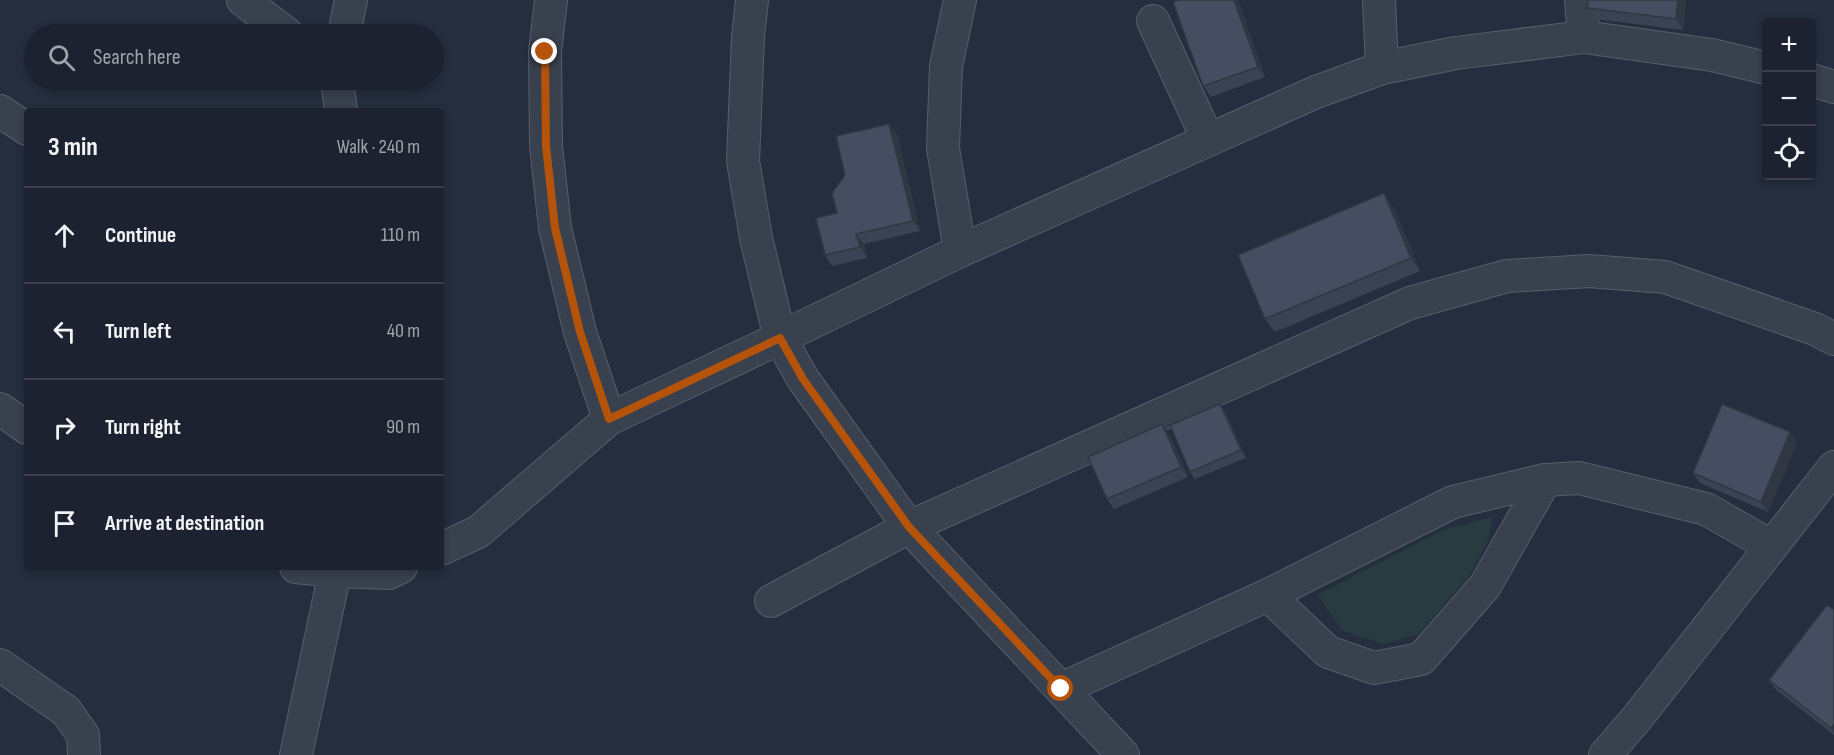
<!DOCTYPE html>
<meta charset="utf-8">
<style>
:root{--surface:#1c222f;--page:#252a37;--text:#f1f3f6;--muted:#a0a4aa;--line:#3a3f4b}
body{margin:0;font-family:"Sofia Sans Condensed",sans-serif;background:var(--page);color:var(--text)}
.controls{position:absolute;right:18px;top:18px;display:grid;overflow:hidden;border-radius:6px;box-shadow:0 3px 9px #0003}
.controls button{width:54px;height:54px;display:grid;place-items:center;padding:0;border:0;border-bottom:2px solid var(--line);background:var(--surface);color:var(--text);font:30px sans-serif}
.stop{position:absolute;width:18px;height:18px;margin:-14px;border:4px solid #b45309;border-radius:50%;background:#fff}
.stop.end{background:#b45309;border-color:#fff;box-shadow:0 2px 6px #0008}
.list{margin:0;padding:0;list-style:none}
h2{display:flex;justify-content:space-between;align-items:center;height:78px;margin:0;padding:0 24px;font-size:26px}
h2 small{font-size:20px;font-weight:400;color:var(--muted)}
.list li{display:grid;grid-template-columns:39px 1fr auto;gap:18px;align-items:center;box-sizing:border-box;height:96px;padding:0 24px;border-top:2px solid var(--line)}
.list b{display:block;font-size:22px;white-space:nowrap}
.list em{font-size:20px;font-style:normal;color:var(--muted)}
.icon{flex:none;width:33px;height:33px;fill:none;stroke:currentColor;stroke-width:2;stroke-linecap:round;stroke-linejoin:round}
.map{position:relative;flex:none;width:1834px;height:755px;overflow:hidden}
.search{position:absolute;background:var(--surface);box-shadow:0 3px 9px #0003;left:24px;top:24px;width:420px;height:66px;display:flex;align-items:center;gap:15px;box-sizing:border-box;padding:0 21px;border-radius:33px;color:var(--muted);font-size:22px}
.panel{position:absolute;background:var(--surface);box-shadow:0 3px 9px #0003;left:24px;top:108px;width:420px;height:462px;border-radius:6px}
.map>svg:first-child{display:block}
</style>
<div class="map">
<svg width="1834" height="755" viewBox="0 0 1834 755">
<rect width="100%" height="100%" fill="#252e3f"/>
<polygon fill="#273b40" points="1492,517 1488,541 1470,575 1418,635 1383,644 1343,631 1317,595 1443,530"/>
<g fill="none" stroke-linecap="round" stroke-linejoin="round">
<g stroke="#575e6c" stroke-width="34">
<g id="minor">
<polyline points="243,0 287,34"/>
<polyline points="551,0 545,52 546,146 555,228 580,332 609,419"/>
<polyline points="960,0 946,66 943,148 960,251"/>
<polyline points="1379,0 1382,68"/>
<polyline points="1581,0 1584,37"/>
<polyline points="1153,21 1208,140"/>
<polyline points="344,34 351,0"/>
<polyline points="337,80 341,111"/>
<polyline points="1812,80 1834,87"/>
<polyline points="0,111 27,129"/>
<polyline points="0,409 27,428"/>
<polyline points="441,549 478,532 609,419 780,338 756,238 743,161 748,37 752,0"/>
<polyline points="296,567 335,571 389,573 401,567"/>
<polyline points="1268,595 1328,652 1374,668 1421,659 1485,586 1545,480"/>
<polyline points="771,601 909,527 1410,303 1507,276 1589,271 1665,277 1815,329 1834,339"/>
<polyline points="0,665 66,711 83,735 84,755"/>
<polyline points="1061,689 1268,595 1453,502 1545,480 1579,478 1706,509 1771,546"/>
<polyline points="296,755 336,567"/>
<polyline points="1123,755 909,527 803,379 780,338 960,251 1316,92 1382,68 1456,53 1584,37 1712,55 1766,68"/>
<polyline points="1605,755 1637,718 1834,467"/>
</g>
</g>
<use href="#minor" stroke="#39404e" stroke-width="32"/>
</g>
<g fill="#3a4353">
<polygon points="1238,0 1265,77 1211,97 1203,86"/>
<polygon points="1588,0 1686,0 1683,30 1595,19 1587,8"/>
<polygon points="889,124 897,134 920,231 864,244 867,258 832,266 825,255"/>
<polygon points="1393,206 1420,271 1275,332 1265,319"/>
<polygon points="1220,404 1225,411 1246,458 1195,479 1190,472"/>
<polygon points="1790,432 1797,443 1768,512 1700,483 1693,473"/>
<polygon points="1170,435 1188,477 1114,509 1107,499"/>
<polygon points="1834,610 1834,735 1776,690 1769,680"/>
</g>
<g fill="#303743">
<polygon points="1234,0 1238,0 1265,77 1258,67"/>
<polygon points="1678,0 1686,0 1683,30 1676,19"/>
<polygon points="889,124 897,134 920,231 913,221"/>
<polygon points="1384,193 1393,206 1420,271 1411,258"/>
<polygon points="856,234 864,244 867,258 860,247"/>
<polygon points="1220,404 1225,411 1246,458 1241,450"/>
<polygon points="1162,424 1170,435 1188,477 1181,467"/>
<polygon points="1790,432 1797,443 1768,512 1761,502"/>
<polygon points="1834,724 1834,733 1831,728"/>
</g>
<g fill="#444e60" stroke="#303743" stroke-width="1.5">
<polygon points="1178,0 1234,0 1258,67 1203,86 1173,2"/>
<polygon points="1588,0 1678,0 1676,19 1587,8"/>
<polygon points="889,124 913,221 856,234 860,247 825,255 816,218 837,213 832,193 845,175 836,136"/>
<polygon points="1384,193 1411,258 1265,319 1238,255"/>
<polygon points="1220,404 1241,450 1190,472 1170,425"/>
<polygon points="1722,404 1790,432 1761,502 1693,473"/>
<polygon points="1162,424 1181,467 1107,499 1088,457"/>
<polygon points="1827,605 1834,610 1834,724 1831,728 1769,680"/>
</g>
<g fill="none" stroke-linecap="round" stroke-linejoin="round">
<polyline stroke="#b45309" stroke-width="8" points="545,52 546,146 555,228 580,332 609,419 780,338 803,379 909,527 1061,689"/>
</g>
</svg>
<div class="controls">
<button>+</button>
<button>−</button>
<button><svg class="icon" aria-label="locate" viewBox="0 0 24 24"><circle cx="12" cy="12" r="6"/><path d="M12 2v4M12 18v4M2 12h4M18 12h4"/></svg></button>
</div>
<div class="stop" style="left:1061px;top:689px"></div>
<div class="stop end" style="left:545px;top:52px"></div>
<div class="search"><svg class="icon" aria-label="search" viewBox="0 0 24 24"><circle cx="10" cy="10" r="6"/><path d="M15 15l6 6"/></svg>Search here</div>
<section class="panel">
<h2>3 min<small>Walk · 240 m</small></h2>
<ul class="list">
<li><svg class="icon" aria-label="ahead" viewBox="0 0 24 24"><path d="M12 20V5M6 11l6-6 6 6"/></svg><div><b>Continue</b></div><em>110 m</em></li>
<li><svg class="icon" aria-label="left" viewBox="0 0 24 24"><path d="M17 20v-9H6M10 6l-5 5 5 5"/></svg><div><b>Turn left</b></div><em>40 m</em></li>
<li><svg class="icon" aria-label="right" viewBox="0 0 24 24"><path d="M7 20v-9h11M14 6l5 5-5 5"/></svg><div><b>Turn right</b></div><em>90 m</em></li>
<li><svg class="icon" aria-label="arrive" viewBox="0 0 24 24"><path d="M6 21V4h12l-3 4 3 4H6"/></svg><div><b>Arrive at destination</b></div></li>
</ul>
</section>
</div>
